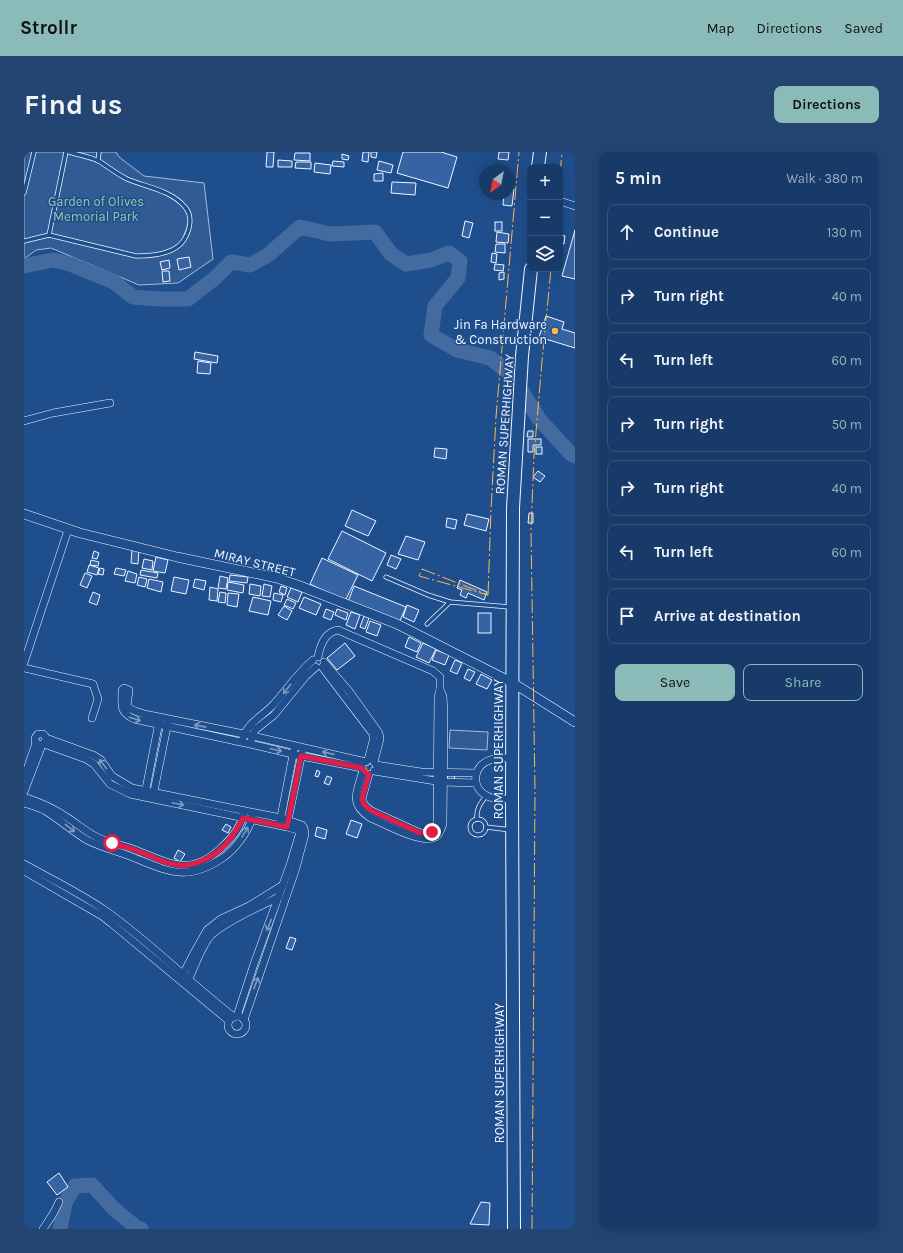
<!DOCTYPE html>
<meta charset="utf-8">
<style>
:root{--surface:#173a69;--page:#244571;--text:#f1f3f6;--muted:#9eadc0;--line:#36547d;--accent:#8bbbb9}
body{margin:0;font-family:Karla,sans-serif;background:var(--page);color:var(--text)}
.controls{position:absolute;right:12px;top:12px;display:grid;overflow:hidden;border-radius:8px;box-shadow:0 4px 16px #0002}
.controls button{width:36px;height:36px;display:grid;place-items:center;padding:0;border:0;border-bottom:1px solid var(--line);background:var(--surface);color:var(--text);font:20px sans-serif}
.compass{position:absolute;left:455px;top:12px;width:36px;height:36px;border-radius:50%;background:var(--surface);box-shadow:0 4px 16px #0002;rotate:212deg}
.stop{position:absolute;width:12px;height:12px;margin:-9px;border:3px solid #e11d48;border-radius:50%;background:#fff}
.stop.end{background:#e11d48;border-color:#fff;box-shadow:0 1px 4px #0008}
.list{margin:0;padding:0;list-style:none}
h2{display:flex;justify-content:space-between;align-items:center;height:52px;margin:0;padding:0 16px;font-size:17px}
h2 small{font-size:13px;font-weight:400;color:var(--muted)}
.list li{display:grid;grid-template-columns:26px 1fr auto;gap:12px;align-items:center;box-sizing:border-box;height:56px;margin:0 8px 8px;padding:0 8px;border:1px solid var(--line);border-radius:8px}
.list b{display:block;font-size:15px;white-space:nowrap}
.list em{font-size:13px;font-style:normal;color:var(--muted)}
.actions{display:flex;gap:8px;padding:12px 16px}
.actions a{flex:1;padding:9px 0;border:1px solid var(--accent);border-radius:8px;text-align:center;font-size:14px;color:var(--accent)}
.actions .main{background:var(--accent);color:#111}
.icon{flex:none;width:22px;height:22px;fill:none;stroke:currentColor;stroke-width:2;stroke-linecap:round;stroke-linejoin:round}
.map{position:relative;flex:none;width:551px;height:1077px;overflow:hidden;border-radius:8px}
header{display:flex;align-items:center;gap:24px;box-sizing:border-box;height:56px;padding:0 20px;background:var(--accent);color:#111}
header strong{font-size:19px}
nav{display:flex;gap:22px;margin-inline-start:auto;font-size:14px}
.intro{display:flex;align-items:center;justify-content:space-between;box-sizing:border-box;height:96px;padding:0 24px}
h1{margin:0;font-size:28px}
.button{padding:10px 18px;border-radius:8px;background:var(--accent);color:#111;font-size:14px;font-weight:700}
main{display:flex;gap:24px;padding:0 24px}
aside{flex:1;background:var(--surface);border-radius:8px;box-shadow:0 4px 16px #0002}
.map>svg:first-child{display:block}
</style>
<header>
<strong>Strollr</strong>
<nav><a>Map</a><a>Directions</a><a>Saved</a></nav>
</header>
<div class="intro"><h1>Find us</h1><a class="button">Directions</a></div>
<main>
<div class="map">
<svg width="551" height="1077" viewBox="0 0 551 1077">
<rect width="100%" height="100%" fill="#1f4e8c"/>
<g fill="#305b95" stroke="#a8bbd7">
<polygon points="0,0 92,0 95,5 120,24 180,31 189,107 154,131 115,133 27,96 12,98 0,107"/>
<polygon points="426,578 464,580 463,598 425,596"/>
</g>
<g fill="none" stroke-linecap="round" stroke-linejoin="round">
<g stroke="#446ba0" stroke-width="15">
<polyline points="0,114 29,108 46,112 90,130 109,145 135,147 164,147 191,126 207,110 226,113 244,103 276,75 306,82 351,80 367,102 382,112 407,108 425,101 436,109 434,126 411,154 407,183 433,198 466,206 488,223 515,267 547,302 551,304"/>
<polyline points="36,1077 41,1051 51,1034 68,1033 89,1056 113,1076 117,1077"/>
</g>
</g>
<g fill="#3563a3" stroke="#f2f6ff">
<polygon points="243,0 250,0 249,15 242,15"/>
<polygon points="339,0 345,0 344,10 338,9"/>
<polygon points="347,0 353,0 352,6 347,5"/>
<polygon points="379,0 417,0 433,5 424,36 373,21"/>
<polygon points="475,0 485,0 484,8 474,7"/>
<polygon points="271,1 286,1 286,9 270,8"/>
<polygon points="318,2 325,4 324,8 318,7"/>
<polygon points="254,8 268,9 268,15 254,15"/>
<polygon points="309,9 320,10 320,15 308,14"/>
<polygon points="355,9 369,13 367,21 353,18"/>
<polygon points="272,10 287,10 287,17 271,16"/>
<polygon points="291,11 307,13 306,22 290,20"/>
<polygon points="359,21 359,29 350,29 350,22"/>
<polygon points="368,30 392,31 391,43 367,41"/>
<polygon points="485,36 490,37 488,54 479,53 480,42 485,42"/>
<polygon points="441,69 449,71 445,86 438,84"/>
<rect x="471" y="70" width="7" height="9"/>
<polygon points="551,78 551,127 538,124"/>
<polygon points="473,80 485,82 484,91 472,90"/>
<polygon points="536,83 541,84 540,92 536,91"/>
<polygon points="472,92 481,92 481,101 471,100"/>
<polygon points="468,101 473,102 472,111 467,110"/>
<polygon points="165,105 167,115 155,118 153,107"/>
<polygon points="145,108 146,116 138,118 136,110"/>
<polygon points="471,112 480,113 479,119 470,118"/>
<polygon points="138,119 145,119 146,129 139,130"/>
<polygon points="480,120 480,127 475,128 475,121"/>
<polygon points="522,164 540,170 538,177 551,181 551,196 515,185"/>
<polygon points="171,200 194,204 193,211 170,207"/>
<polygon points="174,209 187,211 186,222 173,221"/>
<polygon points="504,279 509,279 509,285 503,285"/>
<polygon points="504,287 517,287 517,293 509,293 509,300 504,300"/>
<rect x="512" y="295" width="6" height="7"/>
<polygon points="411,296 423,297 422,307 410,305"/>
<polygon points="514,319 521,324 516,330 509,325"/>
<polygon points="328,358 352,369 344,384 321,374"/>
<polygon points="505,361 509,361 509,371 504,371"/>
<polygon points="443,362 465,367 462,379 440,373"/>
<polygon points="423,366 433,368 431,377 422,375"/>
<polygon points="318,379 362,401 348,429 304,407"/>
<polygon points="382,384 401,390 394,408 374,402"/>
<polygon points="108,398 115,398 114,412 107,411"/>
<polygon points="70,399 75,401 73,407 68,406"/>
<polygon points="367,403 377,407 372,417 363,413"/>
<polygon points="132,405 144,408 141,421 129,419"/>
<polygon points="298,406 334,423 321,449 286,432"/>
<polygon points="120,407 129,409 128,418 118,416"/>
<polygon points="67,408 75,410 74,414 66,413"/>
<polygon points="65,413 75,416 73,423 63,420"/>
<polygon points="76,416 80,417 79,423 74,422"/>
<polygon points="92,416 102,418 100,424 90,422"/>
<polygon points="117,418 134,421 133,426 116,423"/>
<polygon points="104,419 113,422 111,431 101,429"/>
<polygon points="61,421 68,424 63,436 56,433"/>
<polygon points="206,423 224,425 223,431 205,429"/>
<polygon points="196,424 204,426 202,437 194,436"/>
<polygon points="115,425 123,427 121,435 113,433"/>
<polygon points="150,425 165,428 162,442 147,439"/>
<polygon points="125,427 139,430 137,440 123,436"/>
<polygon points="171,427 182,429 180,438 169,435"/>
<polygon points="436,428 463,440 460,448 444,441 442,446 436,443 438,438 433,436"/>
<polygon points="204,430 220,433 219,441 203,438"/>
<polygon points="226,432 237,434 236,444 225,442"/>
<polygon points="240,432 248,434 246,445 238,444"/>
<polygon points="257,434 263,436 261,443 255,440"/>
<polygon points="330,434 382,455 375,471 324,450"/>
<polygon points="186,435 194,437 193,449 185,448"/>
<polygon points="267,436 278,440 274,450 263,445"/>
<polygon points="69,440 76,443 73,453 65,450"/>
<polygon points="196,440 202,441 201,451 194,450"/>
<polygon points="204,441 215,442 213,455 203,453"/>
<polygon points="250,441 259,443 257,450 249,448"/>
<polygon points="229,445 247,449 244,463 225,459"/>
<polygon points="280,445 297,452 292,463 275,456"/>
<polygon points="263,447 272,451 269,457 260,453"/>
<polygon points="383,453 395,458 390,470 379,465"/>
<polygon points="260,454 268,459 263,468 254,463"/>
<polygon points="302,457 310,460 307,468 299,465"/>
<polygon points="313,457 324,461 322,468 311,463"/>
<polygon points="327,460 336,463 331,477 322,473"/>
<rect x="454" y="461" width="13" height="20"/>
<polygon points="340,464 345,466 341,477 336,475"/>
<polygon points="346,469 357,473 353,484 342,480"/>
<polygon points="385,485 397,491 393,500 381,495"/>
<polygon points="321,491 331,504 313,518 303,506"/>
<polygon points="399,491 412,497 405,511 392,505"/>
<polygon points="412,498 425,503 421,513 408,508"/>
<polygon points="431,508 438,511 433,522 426,519"/>
<polygon points="444,517 451,520 446,529 440,526"/>
<polygon points="457,522 468,528 463,537 452,532"/>
<polygon points="293,618 296,620 294,625 291,624"/>
<polygon points="423,622 431,622 430,628 423,628"/>
<polygon points="303,624 308,626 305,633 300,631"/>
<polygon points="327,668 338,672 333,686 322,682"/>
<polygon points="202,672 207,675 204,681 198,678"/>
<polygon points="293,675 303,678 301,687 291,684"/>
<polygon points="154,698 161,702 156,710 150,706"/>
<polygon points="266,785 272,787 268,798 262,796"/>
<polygon points="35,1021 44,1035 33,1043 23,1030"/>
<polygon points="457,1050 466,1051 465,1073 446,1072"/>
</g>
<g fill="none" stroke-linecap="round" stroke-linejoin="round">
<g stroke="#f2f6ff" stroke-width="5">
<g id="service">
<polyline points="74,9 75,0"/>
<polyline points="0,41 10,0"/>
<polyline points="25,83 42,0"/>
<path d="M 0,89 L 25,83 L 112,104 C 128,104 153,102 161,86 C 166,77 169,64 161,55 C 147,38 122,35 103,27 C 93,22 84,15 75,9 C 66,5 55,3 45,0"/>
<polyline points="362,425 404,443 426,450 487,455"/>
<polyline points="403,472 426,450"/>
<path d="M 453,667 C 452,657 456,652 462,644"/>
<circle cx="454" cy="675" r="8"/>
<polyline points="462,675 487,678"/>
</g>
</g>
<g stroke="#f2f6ff" stroke-width="8">
<g id="minor">
<polyline points="536,49 551,54"/>
<polyline points="0,269 29,261 86,251"/>
<path d="M 294,505 C 296,494 301,480 314,478 L 409,519 L 416,525 L 416,538 L 414,545 L 413,671 L 409,680 L 404,681 L 396,681 L 348,659 C 343,656 339,653 338,647 L 345,622"/>
<polyline points="300,510 325,539 355,581 356,587 350,610"/>
<polyline points="0,511 44,378"/>
<polyline points="298,515 349,582 349,589 344,608"/>
<polyline points="0,516 69,532 74,547 68,566"/>
<polyline points="22,586 69,603 77,608 88,624 108,636 257,666 278,673 280,676 281,682 272,716 220,868"/>
<path d="M 219,586 C 224,570 239,564 250,552 C 263,537 274,521 289,508"/>
<polyline points="227,589 231,578 250,563 282,524 292,515"/>
<polyline points="20,592 62,607 70,612 86,632 106,642 263,675 274,678 276,680 266,713 230,812 213,864"/>
<polyline points="352,613 397,620 452,621"/>
<path d="M 338,616 L 277,604 L 226,592 L 110,567 C 95,560 98,553 98,538 L 100,536 L 105,538 L 103,554 C 108,559 114,560 120,562 L 220,582 L 342,610"/>
<path d="M 339,618 C 334,639 324,650 345,665 C 359,671 398,693 412,685 C 416,682 417,677 419,672 L 420,562 L 419,544 L 416,538"/>
<polyline points="350,619 418,630 452,631"/>
<polyline points="0,626 12,591"/>
<polyline points="0,640 18,593 22,588 21,584 19,582 14,582 11,586 11,589 15,593 18,593"/>
<polyline points="121,642 135,570"/>
<polyline points="129,644 144,570"/>
<path d="M 0,645 C 16,650 30,656 44,666 C 52,671 60,678 69,683 C 80,690 94,692 106,696 C 142,709 165,728 198,695 C 207,687 217,675 219,663"/>
<path d="M 488,647 C 479,647 470,648 463,644 C 446,635 449,614 466,608 C 472,605 481,606 488,606"/>
<path d="M 0,651 C 7,653 14,655 20,658 C 35,667 48,679 63,688 C 76,695 90,698 103,703 C 142,718 161,732 200,705 C 211,697 226,678 228,665"/>
<polyline points="256,670 270,598"/>
<polyline points="263,673 278,601"/>
<path d="M 0,712 C 27,727 56,741 82,759 C 127,791 166,831 210,865"/>
<polyline points="0,719 78,764 87,771 205,869"/>
<polyline points="157,826 170,801 183,778 197,767 225,754 259,733"/>
<path d="M 163,832 C 169,817 175,801 184,787 C 193,773 239,753 255,745"/>
<circle cx="213" cy="873" r="9"/>
<polyline points="19,1077 29,1062 35,1050"/>
</g>
</g>
<g stroke="#f2f6ff" stroke-width="10">
<polyline id="tertiary" points="0,362 56,381 153,405 253,426 276,434 373,472 489,531 551,570"/>
</g>
<g stroke="#f2f6ff" stroke-width="14">
<g id="primary">
<polyline points="514,15 516,0"/>
<polyline points="490,1077 488,647 489,356 498,204 507,117"/>
</g>
</g>
<use href="#service" stroke="#1f4e8c" stroke-width="3.5"/>
<use href="#minor" stroke="#1f4e8c" stroke-width="7"/>
<use href="#tertiary" stroke="#1f4e8c" stroke-width="9"/>
<use href="#primary" stroke="#1f4e8c" stroke-width="12"/>
<g stroke="#ffb74d" stroke-width="1" stroke-dasharray="14 3 2 3" stroke-linecap="butt">
<polyline points="536,22 538,0"/>
<polygon points="398,417 464,443 395,424"/>
<polyline points="464,443 467,358 472,265 495,0"/>
<polyline points="508,1077 511,639 507,378 510,304 518,209 527,117"/>
</g>
</g>
<defs><path id="oneway-shaft" d="M-6 0H5M1.5-3L5.5 0L1.5 3" fill="none" stroke-width="1.6" stroke-linecap="round" stroke-linejoin="round"/></defs>
<g stroke="#7e9ac0">
<use href="#oneway-shaft" transform="translate(263 537) rotate(128)"/>
<use href="#oneway-shaft" transform="translate(111 567) rotate(18)"/>
<use href="#oneway-shaft" transform="translate(176 574) rotate(-169)"/>
<use href="#oneway-shaft" transform="translate(252 598) rotate(14)"/>
<use href="#oneway-shaft" transform="translate(304 601) rotate(-167)"/>
<use href="#oneway-shaft" transform="translate(79 612) rotate(-128)"/>
<use href="#oneway-shaft" transform="translate(154 652) rotate(12)"/>
<use href="#oneway-shaft" transform="translate(46 676) rotate(38)"/>
<use href="#oneway-shaft" transform="translate(221 680) rotate(-60)"/>
<use href="#oneway-shaft" transform="translate(245 773) rotate(111)"/>
<use href="#oneway-shaft" transform="translate(232 831) rotate(-70)"/>
</g>
<g fill="none" stroke-linecap="round" stroke-linejoin="round">
<path stroke="#e11d48" stroke-width="5" d="M 88,691 C 98,694 109,697 119,701 C 131,706 141,712 154,713 C 160,714 166,713 172,711 C 197,703 207,688 219,666 L 263,675 L 277,604 L 338,616 L 342,621 L 345,622 L 338,647 C 339,653 343,656 348,659 L 396,681 L 404,681 L 408,680"/>
</g>
<circle fill="#ffb74d" stroke="#1f4e8c" stroke-width="1.5" cx="531" cy="179" r="4"/>
<g text-anchor="middle" stroke-width="3" stroke-linejoin="round" paint-order="stroke">
<g font-size="13" fill="#97c8a6" stroke="#1f4e8c">
<text x="72" y="54">Garden of Olives<tspan x="72" dy="15">Memorial Park</tspan></text>
</g>
<g font-size="13" fill="#f2f6ff" stroke="#1f4e8c" text-anchor="end">
<text x="523" y="177">Jin Fa Hardware<tspan x="523" dy="15">&amp; Construction</tspan></text>
</g>
<g font-size="13" fill="#f2f6ff" stroke="#1f4e8c">
<text transform="translate(480 272) rotate(-86)" y="5">ROMAN SUPERHIGHWAY</text>
<text transform="translate(231 410) rotate(14)" y="5">MIRAY STREET</text>
<text transform="translate(474 597) rotate(-90)" y="5">ROMAN SUPERHIGHWAY</text>
<text transform="translate(475 921) rotate(-90)" y="5">ROMAN SUPERHIGHWAY</text>
</g>
</g>
</svg>
<div class="controls">
<button>+</button>
<button>−</button>
<button><svg class="icon" aria-label="layers" viewBox="0 0 24 24"><path d="M12 4l9 5-9 5-9-5zM3 14l9 5 9-5"/></svg></button>
</div>
<svg class="compass" viewBox="-18 -18 36 36"><path d="M0-13l5 13h-10z" fill="#e53935"/><path d="M0 13l5-13h-10z" fill="#9eadc0"/></svg>
<div class="stop" style="left:88px;top:691px"></div>
<div class="stop end" style="left:408px;top:680px"></div>
</div>
<aside>
<h2>5 min<small>Walk · 380 m</small></h2>
<ul class="list">
<li><svg class="icon" aria-label="ahead" viewBox="0 0 24 24"><path d="M12 20V5M6 11l6-6 6 6"/></svg><div><b>Continue</b></div><em>130 m</em></li>
<li><svg class="icon" aria-label="right" viewBox="0 0 24 24"><path d="M7 20v-9h11M14 6l5 5-5 5"/></svg><div><b>Turn right</b></div><em>40 m</em></li>
<li><svg class="icon" aria-label="left" viewBox="0 0 24 24"><path d="M17 20v-9H6M10 6l-5 5 5 5"/></svg><div><b>Turn left</b></div><em>60 m</em></li>
<li><svg class="icon" aria-label="right" viewBox="0 0 24 24"><path d="M7 20v-9h11M14 6l5 5-5 5"/></svg><div><b>Turn right</b></div><em>50 m</em></li>
<li><svg class="icon" aria-label="right" viewBox="0 0 24 24"><path d="M7 20v-9h11M14 6l5 5-5 5"/></svg><div><b>Turn right</b></div><em>40 m</em></li>
<li><svg class="icon" aria-label="left" viewBox="0 0 24 24"><path d="M17 20v-9H6M10 6l-5 5 5 5"/></svg><div><b>Turn left</b></div><em>60 m</em></li>
<li><svg class="icon" aria-label="arrive" viewBox="0 0 24 24"><path d="M6 21V4h12l-3 4 3 4H6"/></svg><div><b>Arrive at destination</b></div></li>
</ul>
<div class="actions"><a class="main">Save</a><a>Share</a></div>
</aside>
</main>
